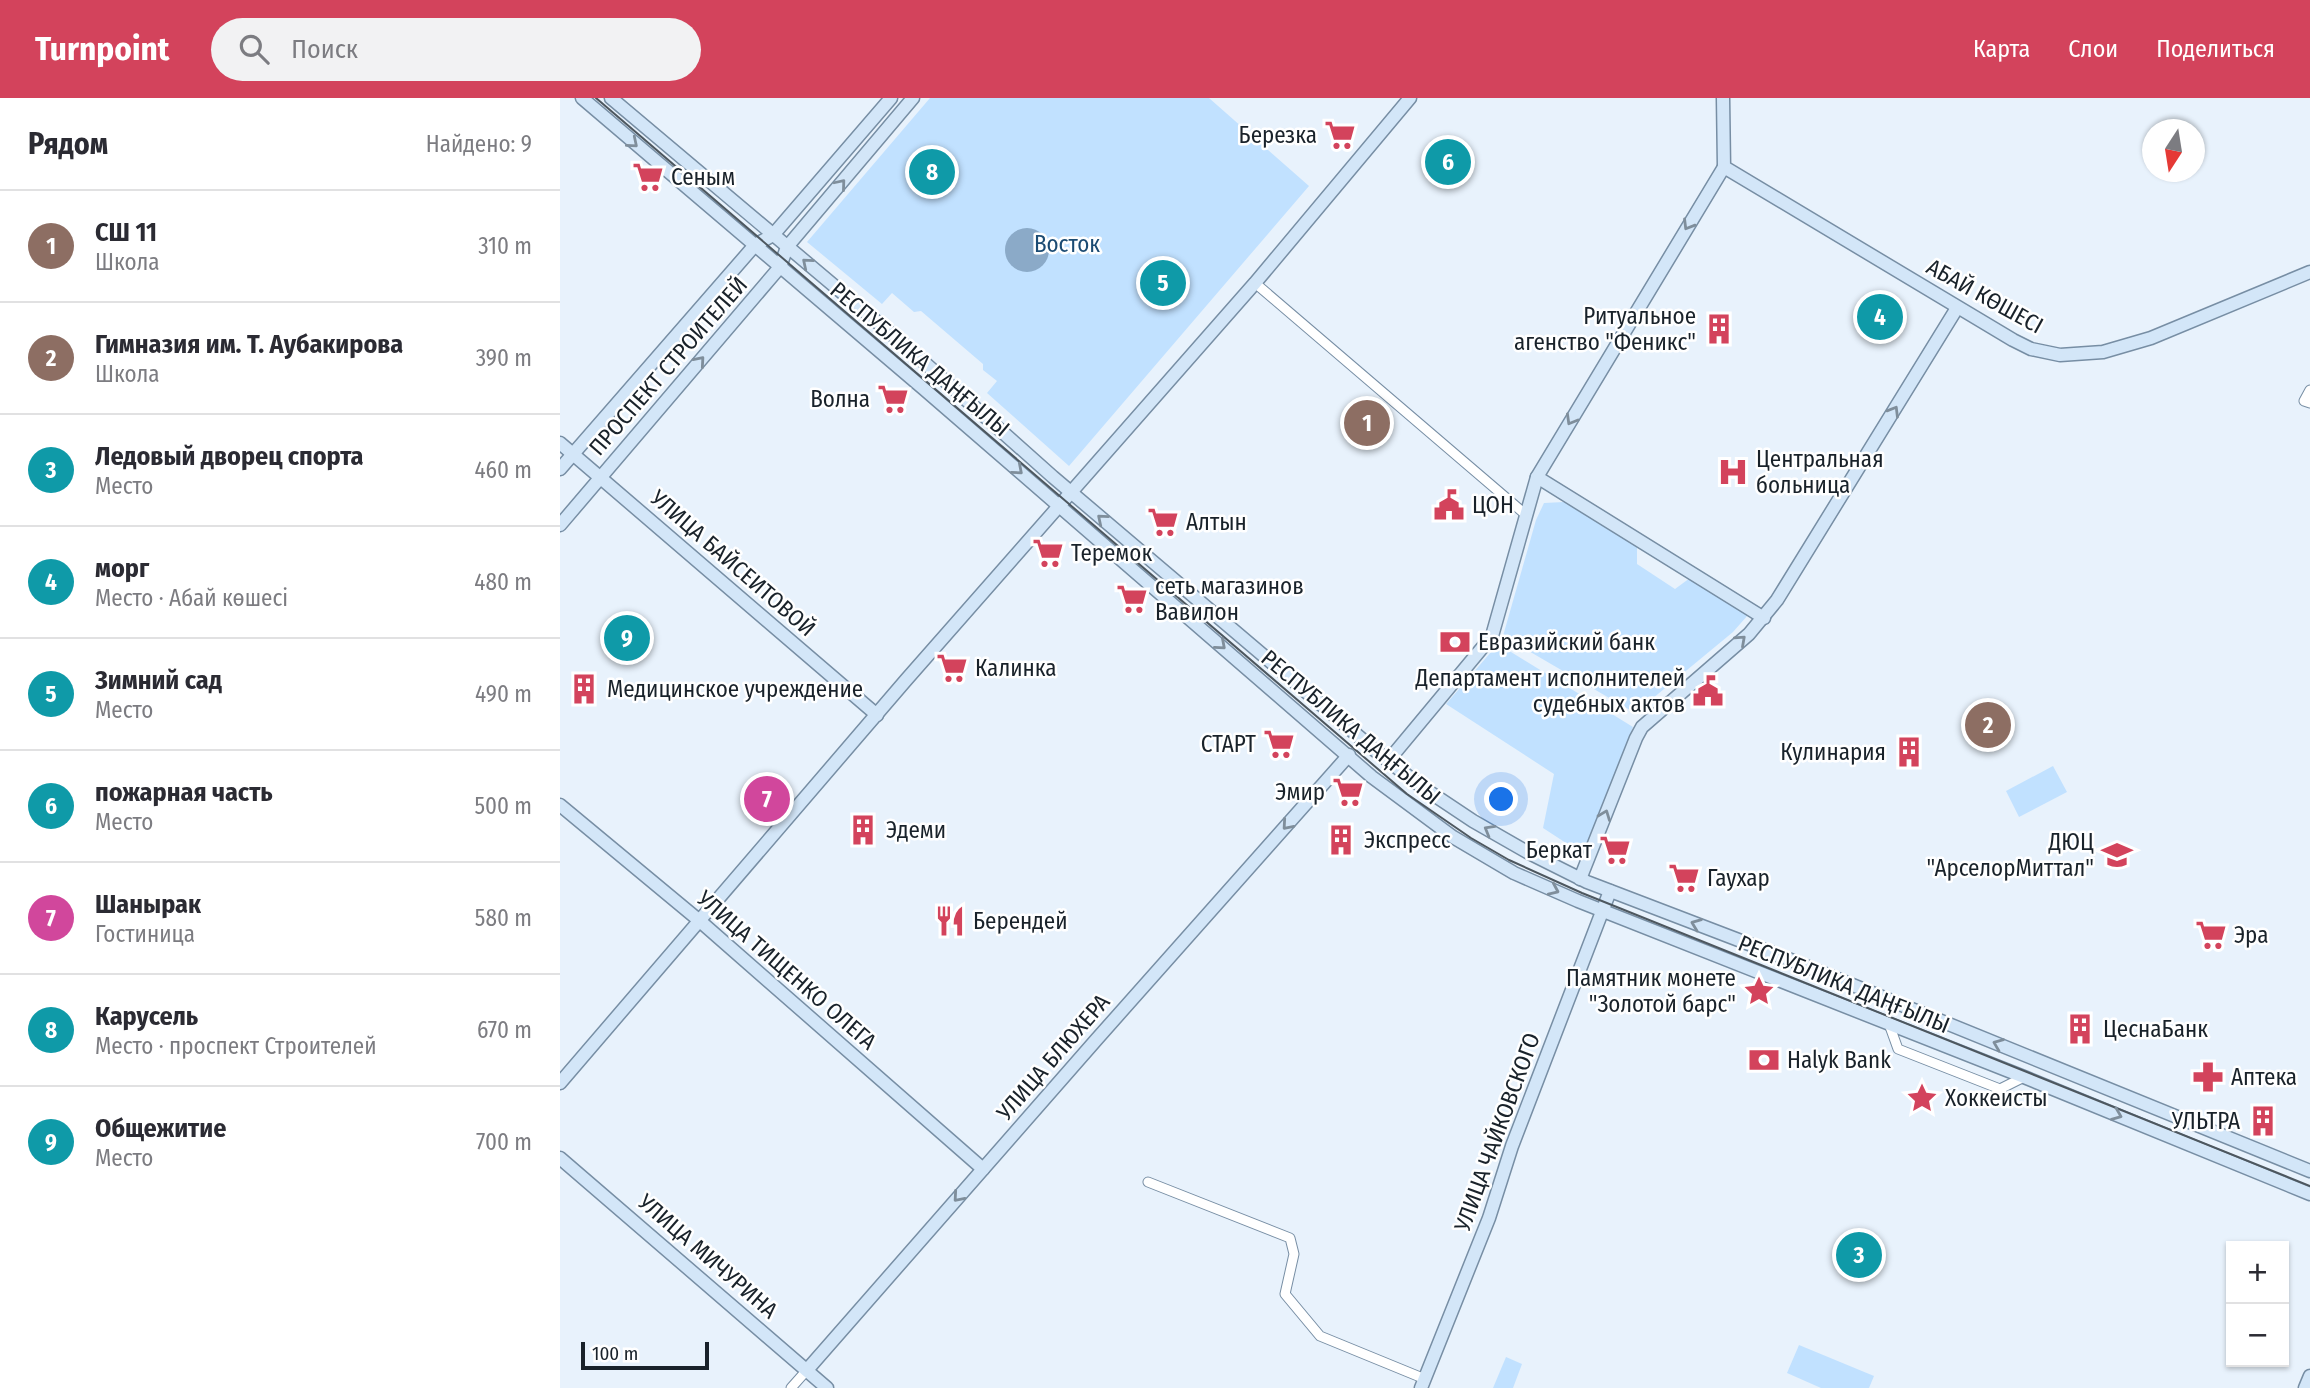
<!DOCTYPE html>
<html lang="ru">
<meta charset="utf-8">
<style>
:root{--surface:#fff;--page:#f2f2f3;--text:#2b2b33;--muted:#7c7c81;--line:#e1e1e2;--accent:#d3435c}
body{margin:0;font-family:"Fira Sans Condensed",sans-serif;background:var(--page);color:var(--text)}
.controls{position:absolute;right:21px;bottom:21px;display:grid;overflow:hidden;border-radius:0px;box-shadow:0 2px 5px #0004}
.controls button{width:63px;height:63px;display:grid;place-items:center;padding:0;border:0;border-bottom:2px solid var(--line);background:var(--surface);color:var(--text);font:35px sans-serif}
.compass{position:absolute;left:1582px;top:21px;width:63px;height:63px;border-radius:50%;background:var(--surface);box-shadow:0 2px 5px #0004;rotate:192deg}
.scale{position:absolute;left:21px;bottom:18px;width:128px;box-sizing:border-box;padding-left:7px;border:4px solid #19222a;border-top:0;font-size:19px;line-height:24px;white-space:nowrap;color:#19222a;-webkit-text-stroke:5px #fff;paint-order:stroke}
.you{position:absolute;left:942px;top:702px;width:24px;height:24px;margin:-18px;border:5px solid #fff;border-radius:50%;background:#1a73e8;box-shadow:0 0 0 10px #1a73e833}
.badge{display:grid;place-items:center;width:46px;height:46px;border-radius:50%;background:var(--accent);color:#fff;font-size:23px;font-weight:700}
.pin{position:absolute;translate:-50% -50%;border:4px solid #fff;box-shadow:0 2px 7px #0006}
.list{margin:0;padding:0;list-style:none}
h2{display:flex;justify-content:space-between;align-items:center;height:91px;margin:0;padding:0 28px;font-size:30px}
h2 small{font-size:23px;font-weight:400;color:var(--muted)}
.list li{display:grid;grid-template-columns:46px 1fr auto;gap:21px;align-items:center;box-sizing:border-box;height:112px;padding:0 28px;border-top:2px solid var(--line)}
.list b{display:block;font-size:26px;white-space:nowrap}
.list p{margin:0;font-size:23px;white-space:nowrap;color:var(--muted)}
.list em{font-size:23px;font-style:normal;color:var(--muted)}
.icon{flex:none;width:38px;height:38px;fill:none;stroke:currentColor;stroke-width:2;stroke-linecap:round;stroke-linejoin:round}
.map{position:relative;flex:none;width:1750px;height:1290px;overflow:hidden}
header{display:flex;align-items:center;gap:42px;box-sizing:border-box;height:98px;padding:0 35px;background:var(--accent);color:#fff}
header strong{font-size:33px}
nav{display:flex;gap:38px;margin-inline-start:auto;font-size:24px}
.search{width:490px;height:63px;background:var(--page);display:flex;align-items:center;gap:18px;box-sizing:border-box;padding:0 24px;border-radius:38px;color:var(--muted);font-size:26px}
main{display:flex}
aside{flex:1;background:var(--surface)}
.map>svg:first-child{display:block}
</style>
<header>
<strong>Turnpoint</strong>
<div class="search"><svg class="icon" aria-label="search" viewBox="0 0 24 24"><circle cx="10" cy="10" r="6"/><path d="M15 15l6 6"/></svg>Поиск</div>
<nav><a>Карта</a><a>Слои</a><a>Поделиться</a></nav>
</header>
<main>
<aside>
<h2>Рядом<small>Найдено: 9</small></h2>
<ul class="list">
<li><span class="badge" style="background:#8d6e63">1</span><div><b>СШ 11</b><p>Школа</p></div><em>310 m</em></li>
<li><span class="badge" style="background:#8d6e63">2</span><div><b>Гимназия им. Т. Аубакирова</b><p>Школа</p></div><em>390 m</em></li>
<li><span class="badge" style="background:#0f9aa8">3</span><div><b>Ледовый дворец спорта</b><p>Место</p></div><em>460 m</em></li>
<li><span class="badge" style="background:#0f9aa8">4</span><div><b>морг</b><p>Место · Абай көшесі</p></div><em>480 m</em></li>
<li><span class="badge" style="background:#0f9aa8">5</span><div><b>Зимний сад</b><p>Место</p></div><em>490 m</em></li>
<li><span class="badge" style="background:#0f9aa8">6</span><div><b>пожарная часть</b><p>Место</p></div><em>500 m</em></li>
<li><span class="badge" style="background:#d1479c">7</span><div><b>Шанырак</b><p>Гостиница</p></div><em>580 m</em></li>
<li><span class="badge" style="background:#0f9aa8">8</span><div><b>Карусель</b><p>Место · проспект Строителей</p></div><em>670 m</em></li>
<li><span class="badge" style="background:#0f9aa8">9</span><div><b>Общежитие</b><p>Место</p></div><em>700 m</em></li>
</ul>
</aside>
<div class="map">
<svg width="1750" height="1290" viewBox="0 0 1750 1290">
<rect width="100%" height="100%" fill="#e8f2fc"/>
<g fill="#c1e1ff">
<polygon points="370,0 649,0 749,88 509,368 427,295 437,283 423,272 423,266 361,213 354,214 332,195 322,206 247,144"/>
<polygon points="1004,404 1077,449 1077,466 1115,491 1130,480 1188,517 1173,534 1075,615 943,538 976,422 984,405"/>
<polygon points="938,546 1073,629 1023,756 983,730 994,676 886,606"/>
<polygon points="1493,668 1507,694 1459,719 1446,693"/>
<polygon points="1239,1247 1314,1278 1309,1290 1261,1290 1227,1275"/>
<polygon points="946,1259 962,1266 953,1290 933,1290"/>
</g>
<circle fill="#8baac8" cx="467" cy="152" r="22"/>
<g fill="none" stroke-linecap="round" stroke-linejoin="round">
<g stroke="#778ea4" stroke-width="11">
<g id="street">
<polyline points="695,185 965,416"/>
<polyline points="1750,292 1744,303 1750,305"/>
<polyline points="1329,926 1338,951 1440,991 1464,979"/>
<polyline points="588,1084 730,1140 734,1156 725,1196 760,1238 865,1281"/>
<polyline points="231,1290 247,1272"/>
</g>
</g>
<g stroke="#778ea4" stroke-width="15">
<g id="secondary">
<polyline points="22,0 364,291 812,679 893,739 954,775 1018,803 1464,979 1750,1096"/>
<polyline points="51,0 348,250 493,379 817,654 862,689 913,723 969,755 1027,784 1236,864 1750,1073"/>
<polyline points="1163,0 1164,69 1453,242 1471,251 1500,257 1543,254 1591,240 1750,174"/>
<polyline points="0,345 317,617"/>
<polyline points="0,371 195,147 213,137 331,0"/>
<polyline points="977,379 1204,520"/>
<polyline points="0,427 220,169 227,149 353,0"/>
<polyline points="828,663 932,538 977,379 1164,69"/>
<polyline points="0,707 141,824 423,1071"/>
<polyline points="1020,781 1076,640 1082,629 1189,536 1217,502 1397,210"/>
<polyline points="0,985 346,582 695,185 850,0"/>
<polyline points="0,1060 267,1290"/>
<polyline points="247,1272 536,942 789,657"/>
<polyline points="861,1290 929,1120 952,1048 1050,793"/>
<polyline points="1745,1290 1750,1278"/>
</g>
</g>
<use href="#street" stroke="#fff" stroke-width="9"/>
<use href="#secondary" stroke="#d3e6f8" stroke-width="12"/>
<polyline stroke="#4d575f" stroke-width="2" points="36,0 847,696 911,740 949,762 1022,795 1750,1088"/>
</g>
<defs><path id="oneway-chevron" d="M-2-3.5L2.5 0L-2 3.5" fill="none" stroke-width="1.6" stroke-linecap="round" stroke-linejoin="round" transform="scale(1.75)"/></defs>
<g stroke="#7f8e9b">
<use href="#oneway-chevron" transform="translate(73 45) rotate(40)"/>
<use href="#oneway-chevron" transform="translate(281 86) rotate(-50)"/>
<use href="#oneway-chevron" transform="translate(1128 127) rotate(121)"/>
<use href="#oneway-chevron" transform="translate(247 165) rotate(-140)"/>
<use href="#oneway-chevron" transform="translate(140 263) rotate(-49)"/>
<use href="#oneway-chevron" transform="translate(1334 313) rotate(-59)"/>
<use href="#oneway-chevron" transform="translate(1011 322) rotate(120)"/>
<use href="#oneway-chevron" transform="translate(458 372) rotate(41)"/>
<use href="#oneway-chevron" transform="translate(542 421) rotate(-140)"/>
<use href="#oneway-chevron" transform="translate(1181 542) rotate(-42)"/>
<use href="#oneway-chevron" transform="translate(661 547) rotate(41)"/>
<use href="#oneway-chevron" transform="translate(1045 717) rotate(-69)"/>
<use href="#oneway-chevron" transform="translate(727 727) rotate(131)"/>
<use href="#oneway-chevron" transform="translate(929 732) rotate(-150)"/>
<use href="#oneway-chevron" transform="translate(994 792) rotate(24)"/>
<use href="#oneway-chevron" transform="translate(1136 826) rotate(-159)"/>
<use href="#oneway-chevron" transform="translate(1438 946) rotate(-158)"/>
<use href="#oneway-chevron" transform="translate(1557 1017) rotate(22)"/>
<use href="#oneway-chevron" transform="translate(398 1099) rotate(131)"/>
</g>
<defs>
<g id="supermarket-bare" transform="scale(2.415)"><path d="M-6-5.5h2.5l.6 2H6L4.5 2H-2.5L-4.4-4H-6ZM-1.5 3.2a1.3 1.3 0 1 0 .1 0ZM3 3.2a1.3 1.3 0 1 0 .1 0Z" fill="#d3435c" stroke="#fff" stroke-width="2.5" paint-order="stroke"/></g>
<g id="building-bare" transform="scale(2.415)"><path d="M-4-6H4V6H1V3H-1V6H-4ZM-2.5-4.3h1.7v1.8h-1.7ZM.8-4.3h1.7v1.8H.8ZM-2.5-1h1.7V.8h-1.7ZM.8-1h1.7V.8H.8Z" fill="#d3435c" stroke="#fff" stroke-width="2.5" paint-order="stroke"/></g>
<g id="hospital-bare" transform="scale(2.415)"><path d="M-5-5h3v3.5h4V-5h3V5h-3V1.5h-4V5h-3Z" fill="#d3435c" stroke="#fff" stroke-width="2.5" paint-order="stroke"/></g>
<g id="civic-bare" transform="scale(2.415)"><path d="M-.6-6.5H3V-4.5H.6V-3L4-1V1h2V6H-6V1h2V-1L-.6-3ZM-1.2 2.5V6h2.4V2.5Z" fill="#d3435c" stroke="#fff" stroke-width="2.5" paint-order="stroke"/></g>
<g id="bank-bare" transform="scale(2.415)"><path d="M-6-4H6V4H-6ZM0-2.3a2.3 2.3 0 1 0 0 4.6a2.3 2.3 0 1 0 0-4.6Z" fill="#d3435c" stroke="#fff" stroke-width="2.5" paint-order="stroke"/></g>
<g id="school-bare" transform="scale(2.415)"><path d="M0-5L7-2L0 1L-7-2ZM-4 1L0 2.5L4 1V4Q0 6-4 4Z" fill="#d3435c" stroke="#fff" stroke-width="2.5" paint-order="stroke"/></g>
<g id="restaurant-bare" transform="scale(2.415)"><path d="M-5-6h1v4h1v-4h1v4h1v-4h1v5L-1.5 .5V6h-2V.5L-5-1ZM5-6V6H3V1.5H1.5Q1.5-4 5-6Z" fill="#d3435c" stroke="#fff" stroke-width="2.5" paint-order="stroke"/></g>
<g id="sight-bare" transform="scale(2.415)"><path d="M0-6L1.8-2.2L6-1.7L2.9 1.2L3.7 5.4L0 3.3L-3.7 5.4L-2.9 1.2L-6-1.7L-1.8-2.2Z" fill="#d3435c" stroke="#fff" stroke-width="2.5" paint-order="stroke"/></g>
<g id="pharmacy-bare" transform="scale(2.415)"><path d="M-2-6h4v4h4v4h-4v4h-4v-4h-4v-4h4Z" fill="#d3435c" stroke="#fff" stroke-width="2.5" paint-order="stroke"/></g>
</defs>
<g fill-rule="evenodd">
<use href="#supermarket-bare" x="780" y="37"/>
<use href="#supermarket-bare" x="88" y="79"/>
<use href="#building-bare" x="1159" y="231"/>
<use href="#supermarket-bare" x="333" y="301"/>
<use href="#hospital-bare" x="1173" y="374"/>
<use href="#civic-bare" x="889" y="407"/>
<use href="#supermarket-bare" x="603" y="424"/>
<use href="#supermarket-bare" x="488" y="455"/>
<use href="#supermarket-bare" x="572" y="501"/>
<use href="#bank-bare" x="895" y="544"/>
<use href="#supermarket-bare" x="392" y="570"/>
<use href="#building-bare" x="24" y="591"/>
<use href="#civic-bare" x="1148" y="593"/>
<use href="#supermarket-bare" x="719" y="646"/>
<use href="#building-bare" x="1349" y="654"/>
<use href="#supermarket-bare" x="788" y="694"/>
<use href="#building-bare" x="303" y="732"/>
<use href="#building-bare" x="781" y="742"/>
<use href="#supermarket-bare" x="1055" y="752"/>
<use href="#school-bare" x="1557" y="757"/>
<use href="#supermarket-bare" x="1124" y="780"/>
<use href="#restaurant-bare" x="390" y="823"/>
<use href="#supermarket-bare" x="1651" y="837"/>
<use href="#sight-bare" x="1199" y="893"/>
<use href="#building-bare" x="1520" y="931"/>
<use href="#bank-bare" x="1204" y="962"/>
<use href="#pharmacy-bare" x="1648" y="979"/>
<use href="#sight-bare" x="1362" y="1000"/>
<use href="#building-bare" x="1703" y="1023"/>
</g>
<g text-anchor="middle" stroke-width="5" stroke-linejoin="round" paint-order="stroke">
<g font-size="23" fill="#19222a" stroke="#fff" text-anchor="start">
<text x="757" y="45" text-anchor="end">Березка</text>
<text x="111" y="87">Сеным</text>
<text x="1136" y="226" text-anchor="end">Ритуальное<tspan x="1136" dy="26">агенство "Феникс"</tspan></text>
<text x="310" y="309" text-anchor="end">Волна</text>
<text x="1196" y="369">Центральная<tspan x="1196" dy="26">больница</tspan></text>
<text x="912" y="415">ЦОН</text>
<text x="626" y="432">Алтын</text>
<text x="511" y="463">Теремок</text>
<text x="595" y="496">сеть магазинов<tspan x="595" dy="26">Вавилон</tspan></text>
<text x="918" y="552">Евразийский банк</text>
<text x="415" y="578">Калинка</text>
<text x="1125" y="588" text-anchor="end">Департамент исполнителей<tspan x="1125" dy="26">судебных актов</tspan></text>
<text x="47" y="599">Медицинское учреждение</text>
<text x="696" y="654" text-anchor="end">СТАРТ</text>
<text x="1326" y="662" text-anchor="end">Кулинария</text>
<text x="765" y="702" text-anchor="end">Эмир</text>
<text x="326" y="740">Эдеми</text>
<text x="804" y="750">Экспресс</text>
<text x="1534" y="752" text-anchor="end">ДЮЦ<tspan x="1534" dy="26">"АрселорМиттал"</tspan></text>
<text x="1032" y="760" text-anchor="end">Беркат</text>
<text x="1147" y="788">Гаухар</text>
<text x="413" y="831">Берендей</text>
<text x="1674" y="845">Эра</text>
<text x="1176" y="888" text-anchor="end">Памятник монете<tspan x="1176" dy="26">"Золотой барс"</tspan></text>
<text x="1543" y="939">ЦеснаБанк</text>
<text x="1227" y="970">Halyk Bank</text>
<text x="1671" y="987">Аптека</text>
<text x="1385" y="1008">Хоккеисты</text>
<text x="1680" y="1031" text-anchor="end">УЛЬТРА</text>
</g>
<g font-size="23" fill="#1b4b73" stroke="#fff">
<text x="507" y="154">Восток</text>
</g>
<g font-size="23" fill="#19222a" stroke="#fff">
<text transform="translate(1425 198) rotate(29)" y="8">АБАЙ КӨШЕСІ</text>
<text transform="translate(360 261) rotate(40)" y="8">РЕСПУБЛИКА ДАҢҒЫЛЫ</text>
<text transform="translate(108 268) rotate(-49)" y="8">ПРОСПЕКТ СТРОИТЕЛЕЙ</text>
<text transform="translate(173 465) rotate(41)" y="8">УЛИЦА БАЙСЕИТОВОЙ</text>
<text transform="translate(791 629) rotate(40)" y="8">РЕСПУБЛИКА ДАҢҒЫЛЫ</text>
<text transform="translate(227 872) rotate(41)" y="8">УЛИЦА ТИЩЕНКО ОЛЕГА</text>
<text transform="translate(1284 886) rotate(22)" y="8">РЕСПУБЛИКА ДАҢҒЫЛЫ</text>
<text transform="translate(493 959) rotate(-49)" y="8">УЛИЦА БЛЮХЕРА</text>
<text transform="translate(937 1034) rotate(-70)" y="8">УЛИЦА ЧАЙКОВСКОГО</text>
<text transform="translate(148 1158) rotate(41)" y="8">УЛИЦА МИЧУРИНА</text>
</g>
</g>
</svg>
<div class="controls">
<button>+</button>
<button>−</button>
</div>
<svg class="compass" viewBox="-18 -18 36 36"><path d="M0-13l5 13h-10z" fill="#e53935"/><path d="M0 13l5-13h-10z" fill="#7c7c81"/></svg>
<div class="scale">100 m</div>
<div class="you"></div>
<div class="pin badge" style="left:807px;top:325px;background:#8d6e63">1</div>
<div class="pin badge" style="left:1428px;top:627px;background:#8d6e63">2</div>
<div class="pin badge" style="left:1299px;top:1157px;background:#0f9aa8">3</div>
<div class="pin badge" style="left:1320px;top:219px;background:#0f9aa8">4</div>
<div class="pin badge" style="left:603px;top:185px;background:#0f9aa8">5</div>
<div class="pin badge" style="left:888px;top:64px;background:#0f9aa8">6</div>
<div class="pin badge" style="left:207px;top:701px;background:#d1479c">7</div>
<div class="pin badge" style="left:372px;top:74px;background:#0f9aa8">8</div>
<div class="pin badge" style="left:67px;top:540px;background:#0f9aa8">9</div>
</div>
</main>
